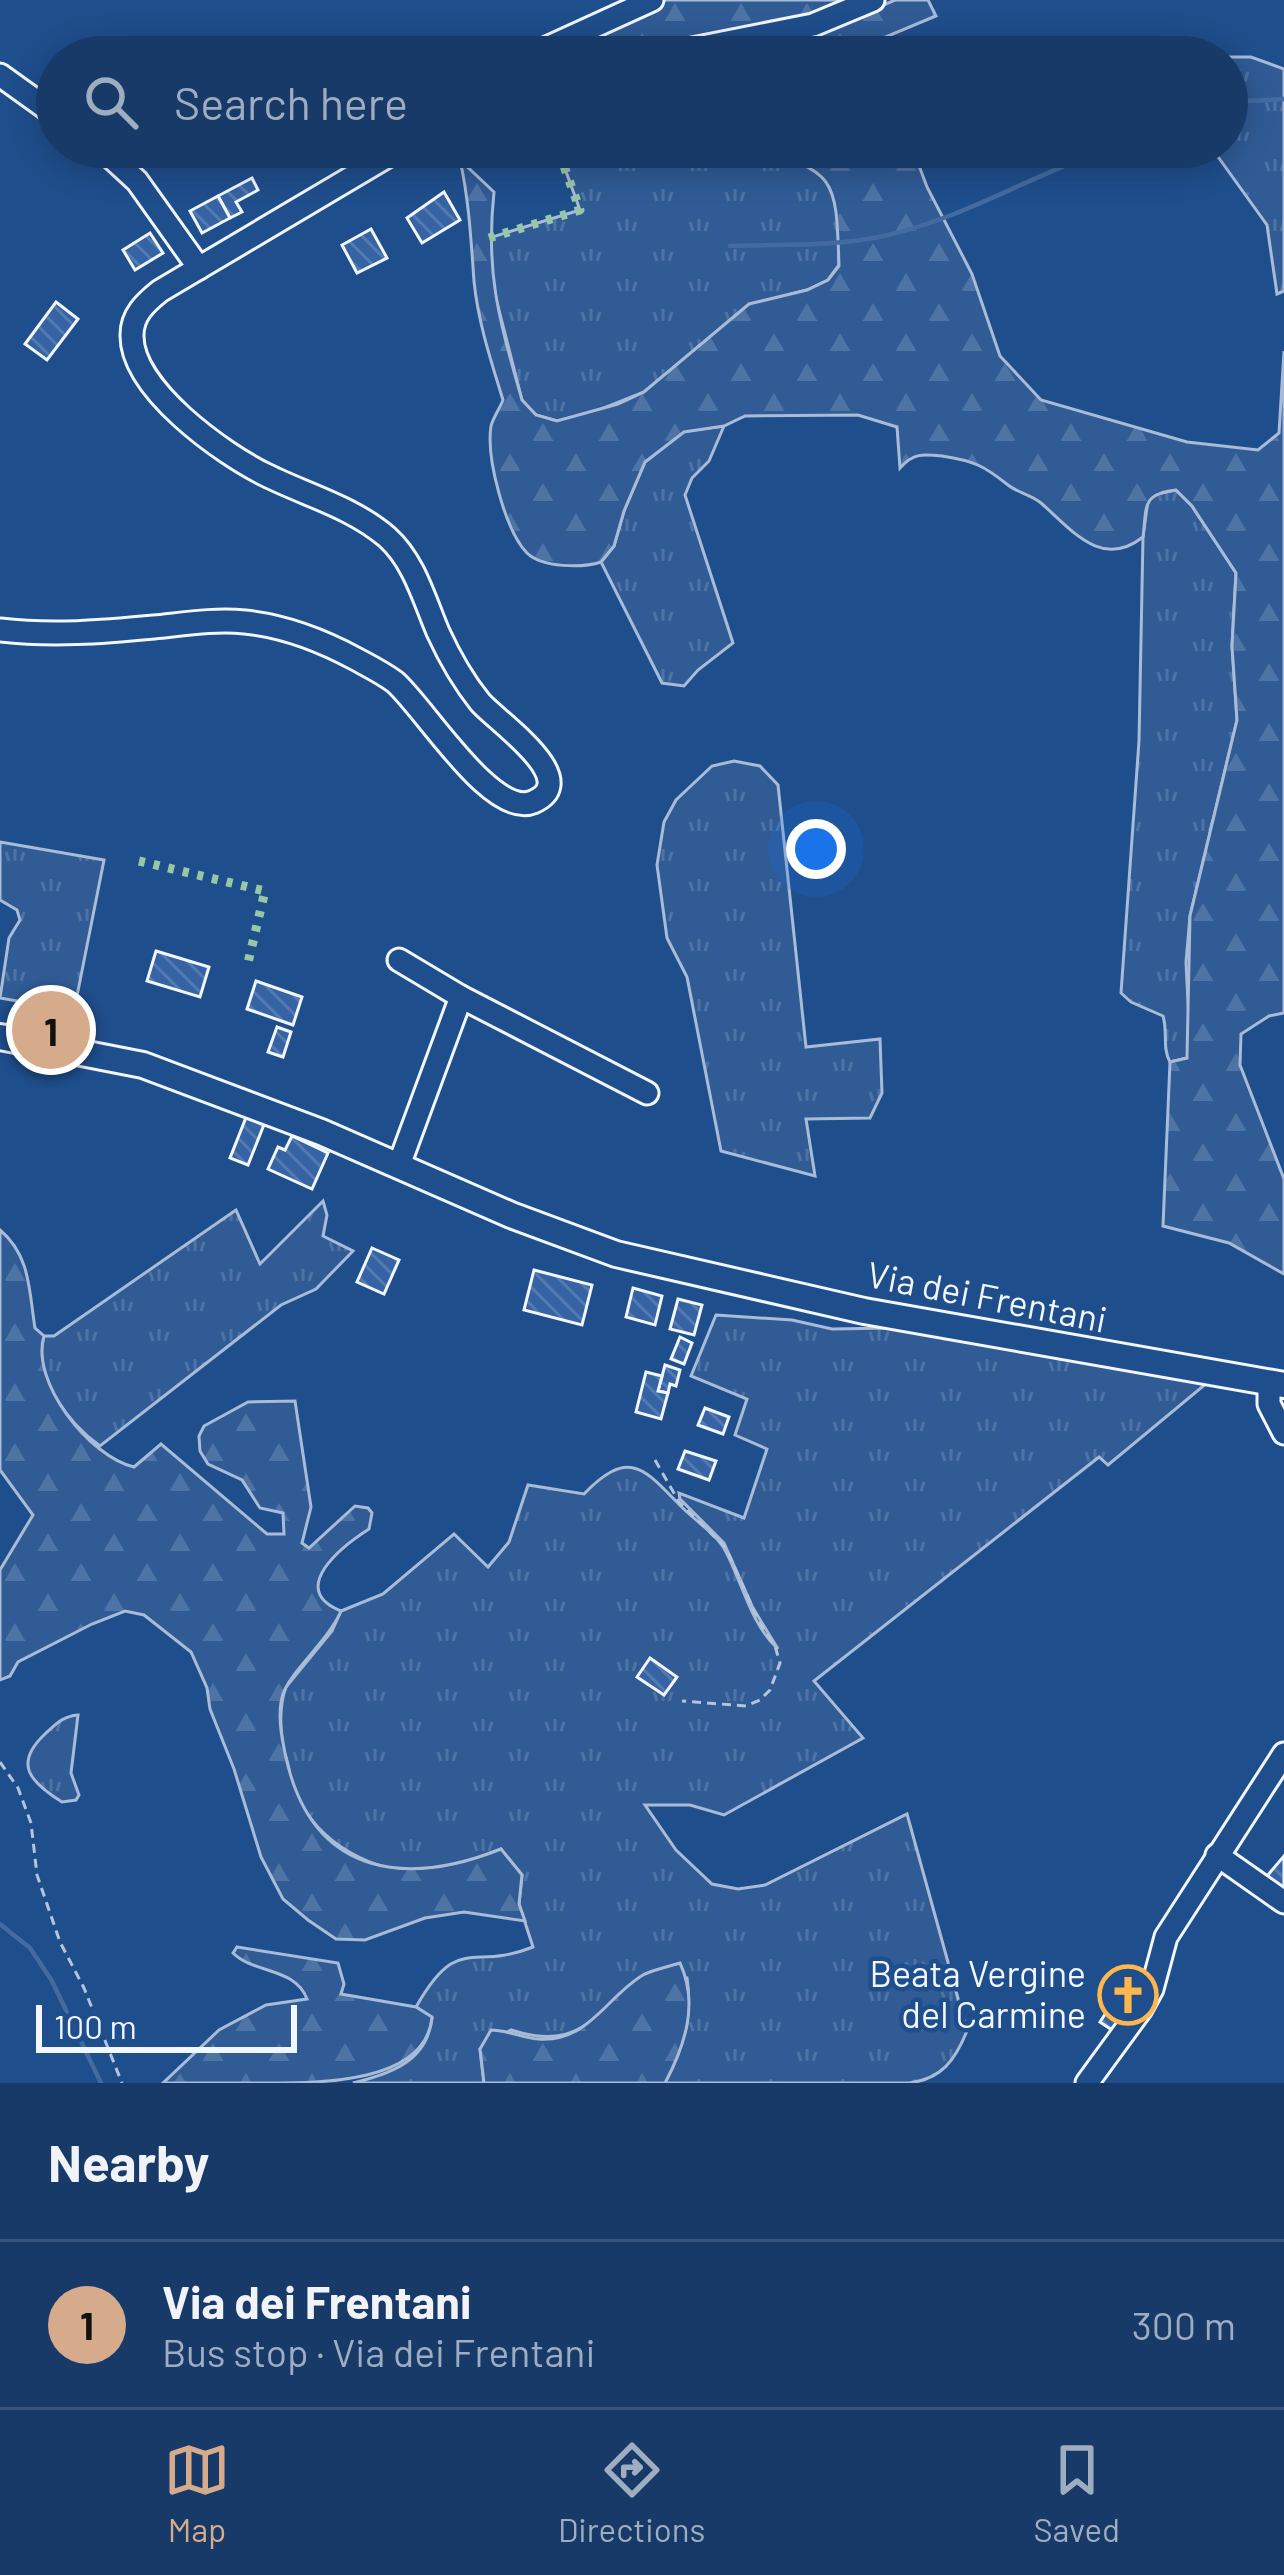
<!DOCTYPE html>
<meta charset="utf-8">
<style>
:root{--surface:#173a69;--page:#244571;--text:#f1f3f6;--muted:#9eadc0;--line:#36547d;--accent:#d6ab8b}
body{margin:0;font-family:Barlow,sans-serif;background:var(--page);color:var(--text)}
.scale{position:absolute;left:36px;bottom:30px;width:261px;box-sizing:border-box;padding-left:12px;border:6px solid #f2f6ff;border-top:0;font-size:33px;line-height:42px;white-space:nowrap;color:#f2f6ff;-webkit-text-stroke:9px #1f4e8c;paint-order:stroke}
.you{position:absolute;left:816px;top:849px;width:42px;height:42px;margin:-30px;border:9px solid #fff;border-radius:50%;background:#1a73e8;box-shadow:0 0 0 18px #1a73e833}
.badge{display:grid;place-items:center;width:78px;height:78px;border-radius:50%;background:var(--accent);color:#111;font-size:39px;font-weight:700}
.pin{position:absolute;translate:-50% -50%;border:6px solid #fff;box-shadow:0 3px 12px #0006}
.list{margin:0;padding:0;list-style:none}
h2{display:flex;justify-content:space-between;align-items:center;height:156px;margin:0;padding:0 48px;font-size:51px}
h2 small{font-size:39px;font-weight:400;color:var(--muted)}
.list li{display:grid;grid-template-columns:78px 1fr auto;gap:36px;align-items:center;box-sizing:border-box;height:168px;padding:0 48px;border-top:3px solid var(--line)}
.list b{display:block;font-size:45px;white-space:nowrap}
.list p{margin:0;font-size:39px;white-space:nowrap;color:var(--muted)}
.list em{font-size:39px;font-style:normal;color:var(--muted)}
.icon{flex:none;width:66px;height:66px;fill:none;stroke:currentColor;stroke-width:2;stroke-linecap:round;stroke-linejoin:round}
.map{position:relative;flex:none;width:1284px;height:2083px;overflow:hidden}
.search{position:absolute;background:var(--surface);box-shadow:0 6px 30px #0003;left:36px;right:36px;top:36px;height:132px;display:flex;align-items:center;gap:30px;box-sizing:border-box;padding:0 42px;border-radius:66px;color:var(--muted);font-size:45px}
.sheet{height:324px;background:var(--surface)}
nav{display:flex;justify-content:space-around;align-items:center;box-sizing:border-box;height:168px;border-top:3px solid var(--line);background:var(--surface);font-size:33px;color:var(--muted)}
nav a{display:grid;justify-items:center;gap:6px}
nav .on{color:var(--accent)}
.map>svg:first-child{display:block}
</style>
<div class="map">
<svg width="1284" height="2083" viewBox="0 0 1284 2083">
<defs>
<pattern id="grass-tufts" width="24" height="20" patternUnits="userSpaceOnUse" patternTransform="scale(3)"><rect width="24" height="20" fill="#305b95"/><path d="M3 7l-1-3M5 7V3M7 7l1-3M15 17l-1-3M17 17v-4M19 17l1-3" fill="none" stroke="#4e73a5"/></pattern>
<pattern id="forest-firs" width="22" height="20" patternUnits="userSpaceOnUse" patternTransform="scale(3)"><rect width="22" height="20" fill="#305b95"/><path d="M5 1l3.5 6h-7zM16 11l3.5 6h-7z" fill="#4e73a5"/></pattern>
<pattern id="building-back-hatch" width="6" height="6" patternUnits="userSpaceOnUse" patternTransform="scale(3)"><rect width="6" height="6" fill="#3563a3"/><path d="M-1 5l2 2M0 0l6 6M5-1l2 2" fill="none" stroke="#537ab1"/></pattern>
</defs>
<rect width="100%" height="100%" fill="#1f4e8c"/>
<g fill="url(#grass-tufts)" stroke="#a8bbd7" stroke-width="3">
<polygon points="1227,57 1251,57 1284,69 1284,291 1277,294 1267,225 1211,147 1227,147"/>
<path d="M 557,147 C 614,147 797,131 827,183 C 841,206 838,239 839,265 L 828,280 L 807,290 L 749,305 L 644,392 L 594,412 L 557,421 L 536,415 L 522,400 L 491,279 L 489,238 L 580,210 Z"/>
<polygon points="724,426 709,461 692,478 685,495 733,643 698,670 684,686 662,683 601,562 614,546 624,511 645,462 684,431"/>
<path d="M 1176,490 L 1192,506 L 1236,573 L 1232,646 L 1237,720 L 1190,916 L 1186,962 L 1190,1043 L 1187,1058 L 1170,1062 C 1162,1048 1168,1032 1163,1016 L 1131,1002 L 1121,993 L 1139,741 L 1143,537 L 1148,500 L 1152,495 Z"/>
<polygon points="734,761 760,766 778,785 806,1047 880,1039 882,1093 870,1118 806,1119 815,1176 721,1151 687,977 667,938 657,865 664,822 676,800 712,766"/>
<polygon points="0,842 104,860 74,1011 0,998 9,938 20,920 17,910 0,900"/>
<path d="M 323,1201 L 327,1215 L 323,1236 L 353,1251 L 316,1289 L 281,1305 L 100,1446 C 69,1424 32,1377 44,1336 L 54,1336 L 236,1210 L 260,1264 Z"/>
<path d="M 716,1315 L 792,1320 L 832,1329 L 892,1328 L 1207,1383 L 1108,1465 L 1099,1457 L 814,1681 L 863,1738 L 724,1815 L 690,1805 L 645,1805 L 676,1850 L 712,1884 L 738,1889 L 765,1885 L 907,1814 L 967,2031 C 955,2060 942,2079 909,2083 L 665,2083 C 683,2049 693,2016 687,1978 L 645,1974 C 595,2012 581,2053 511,2030 L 480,2049 L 484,2083 L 353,2083 C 391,2073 427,2062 432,2018 L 416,2007 C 459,1932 470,1972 533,1947 L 519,1904 L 522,1875 L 501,1849 C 480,1857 460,1866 438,1869 C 378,1879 317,1845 293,1788 C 290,1780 290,1770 287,1761 C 280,1741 278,1708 286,1687 L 332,1631 L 341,1611 L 383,1594 L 454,1534 L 488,1567 L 509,1542 L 528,1485 L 584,1494 C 633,1443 647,1474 687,1512 C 700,1524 718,1536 726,1552 C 743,1584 750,1623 778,1649 L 753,1608 L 724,1543 L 680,1499 L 679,1493 L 744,1518 L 767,1449 L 735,1435 L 747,1399 L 691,1376 Z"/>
<path d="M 78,1715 L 71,1773 L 79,1795 L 76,1800 L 62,1802 C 30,1782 13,1764 45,1734 C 56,1724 63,1716 78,1715 Z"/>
</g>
<g fill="url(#forest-firs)" stroke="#a8bbd7" stroke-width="3">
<polygon points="663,0 860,0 727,38 633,57 543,57"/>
<polygon points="895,0 928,0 936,16 871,43 855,57 699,57 807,38"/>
<path d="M 750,147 L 912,147 L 927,187 L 972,274 L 1000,356 L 1041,400 L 1187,442 L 1258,450 L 1279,433 L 1284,351 L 1284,1013 L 1269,1016 L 1241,1034 L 1240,1065 L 1284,1179 L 1284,1274 L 1229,1243 L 1163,1226 L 1170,1062 L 1187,1058 L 1190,916 L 1237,720 L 1232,646 L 1236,573 L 1192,506 L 1176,490 C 1141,494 1147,507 1143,537 C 1101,570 1071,529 1041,503 C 1032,495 1018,493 1008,485 C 984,466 975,461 942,456 C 923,454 913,453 900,468 L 897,427 L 858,415 L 745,416 L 724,426 L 684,432 L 645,462 L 624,511 L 614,546 L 601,562 C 583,568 542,568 527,553 C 505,530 486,458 491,426 C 493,418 500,408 503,400 C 491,361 478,322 474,281 C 471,240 469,200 460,160 L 494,192 C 485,275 500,322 522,400 L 536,415 L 557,421 L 618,404 L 644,392 L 749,304 L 807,290 L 828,280 L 839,266 C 836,176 837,172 750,147 Z"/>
<path d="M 0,1230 C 31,1256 29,1292 35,1328 L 44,1336 C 30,1382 90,1457 134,1467 L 161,1444 L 267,1534 L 284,1534 L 283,1513 L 260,1508 L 242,1480 L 208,1464 L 200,1451 L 199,1436 L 204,1426 L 248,1402 L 295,1401 L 311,1507 L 302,1543 L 309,1548 L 355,1506 L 368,1508 L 372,1513 L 369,1529 C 344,1545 286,1589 341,1611 C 328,1641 290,1672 283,1694 C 276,1715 283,1746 288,1766 C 317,1877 408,1886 501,1849 L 522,1875 L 519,1904 L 525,1921 L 464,1912 L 425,1918 L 365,1940 L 336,1939 L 308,1920 L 283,1899 L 261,1857 L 234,1769 L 210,1709 L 207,1688 L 191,1652 L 144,1615 L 125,1611 L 92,1624 L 18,1662 L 10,1676 L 0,1680 L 0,1570 L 33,1515 L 0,1470 Z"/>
<path d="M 237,1947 L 338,1963 L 344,1984 L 341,1994 L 416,2007 L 432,2017 C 426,2083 322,2083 267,2083 C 232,2083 198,2083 163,2083 L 219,2030 L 266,2005 L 307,1999 C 295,1967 254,1974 233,1953 Z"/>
<path d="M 680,1963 C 699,2004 685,2045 665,2083 L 484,2083 L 480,2049 L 491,2030 C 508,2030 522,2038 538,2039 C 588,2043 606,1997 643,1975 C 654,1969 668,1967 680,1963 Z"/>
</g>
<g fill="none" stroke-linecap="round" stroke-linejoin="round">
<g stroke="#446ba0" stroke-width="4.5">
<polyline points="1227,102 1284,99"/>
<path d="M 730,246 C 781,244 837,247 888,235 C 967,217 1037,172 1114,147"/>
<polyline points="0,1924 30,1948 52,1981 101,2083"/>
</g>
</g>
<g fill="url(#building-back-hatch)" stroke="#f2f6ff" stroke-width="3">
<polygon points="471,147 489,147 493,157 477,163"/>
<polygon points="252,178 258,190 236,202 242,212 230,218 218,196"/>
<polygon points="444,192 460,220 422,243 407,218"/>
<polygon points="218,196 230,218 202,233 190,211"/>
<polygon points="371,229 387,258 357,273 342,245"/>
<polygon points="150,233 163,253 135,270 123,250"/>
<polygon points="56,302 78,319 47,360 25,344"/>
<polygon points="156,951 209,967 200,997 147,981"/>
<polygon points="256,981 302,997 293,1025 247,1009"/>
<polygon points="277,1027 291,1032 283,1057 268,1052"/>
<polygon points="247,1115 265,1122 248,1165 230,1158"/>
<polygon points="292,1136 328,1153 312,1189 268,1169 278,1147 285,1150"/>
<polygon points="372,1248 399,1260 384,1294 357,1282"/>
<polygon points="534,1270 592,1285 582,1325 524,1310"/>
<polygon points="633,1288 662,1296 655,1325 626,1317"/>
<polygon points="678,1299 702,1305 694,1335 670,1329"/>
<polygon points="680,1337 692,1343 684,1364 671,1359"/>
<polygon points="665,1365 680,1370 676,1386 670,1384 668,1393 658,1391"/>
<polygon points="646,1372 662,1376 658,1391 668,1393 661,1419 636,1412"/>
<polygon points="705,1408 729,1417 723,1434 698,1425"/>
<polygon points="685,1451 716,1461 709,1480 678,1469"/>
<polygon points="650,1658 677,1677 664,1695 637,1677"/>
<polygon points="1284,1856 1284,1890 1267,1876"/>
<polygon points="1133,1971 1149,1981 1115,2032 1100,2022"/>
</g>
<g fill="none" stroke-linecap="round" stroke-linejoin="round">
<g stroke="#f2f6ff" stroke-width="27">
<g id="minor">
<polyline points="527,57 652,0"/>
<polyline points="652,57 813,25 873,0"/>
<polyline points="0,75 57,116"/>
<polyline points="100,147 137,181 199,268"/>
<path d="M 0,630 C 52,636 102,632 154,627 C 184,624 214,619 245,622 C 284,626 321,640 356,659 C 369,666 383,673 395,682 C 424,707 492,819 533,802 C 585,780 496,721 480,702 C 463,681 449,656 438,632 C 424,599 414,561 387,537 C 352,507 306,495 266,475 C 223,454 131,389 132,335 C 132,315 145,303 160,291 L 403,147"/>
<polyline points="399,960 461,997"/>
<polyline points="399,1165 461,997 647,1093"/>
<polyline points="1269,1384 1269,1404 1284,1433"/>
<polyline points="1217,1855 1284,1902"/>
<polyline points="1087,2083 1141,2009 1152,1989 1166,1937 1284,1754"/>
</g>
</g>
<g stroke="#f2f6ff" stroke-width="30">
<polyline id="major" points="0,1037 143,1065 321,1132 511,1215 616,1254 864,1311 1284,1385"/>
</g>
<g stroke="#b3c4dc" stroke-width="3" stroke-dasharray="9 6" stroke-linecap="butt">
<polyline points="655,1460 679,1502 726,1548 759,1622 775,1646 780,1663 770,1690 760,1700 746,1706 682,1701"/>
<polyline points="0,1762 18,1788 31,1823 37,1875 60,1942 84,1988 122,2083"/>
</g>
<use href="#minor" stroke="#1f4e8c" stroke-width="21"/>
<use href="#major" stroke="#1f4e8c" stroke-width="24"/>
<g stroke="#97c8a6" stroke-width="9" stroke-dasharray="6 9" stroke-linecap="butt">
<polyline points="489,238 580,210 557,147"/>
<polyline points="139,861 265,891 247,967"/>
</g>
</g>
<defs>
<g id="church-ring" transform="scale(3)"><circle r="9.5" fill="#1f4e8c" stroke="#ffb74d" stroke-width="1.5"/><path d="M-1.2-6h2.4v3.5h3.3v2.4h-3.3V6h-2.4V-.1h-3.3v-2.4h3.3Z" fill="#ffb74d"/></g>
</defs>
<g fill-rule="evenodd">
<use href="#church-ring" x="1128" y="1995"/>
</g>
<g text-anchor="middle" stroke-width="9" stroke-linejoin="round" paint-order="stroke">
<g font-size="36" fill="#f2f6ff" stroke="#1f4e8c">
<text transform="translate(987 1297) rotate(11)" y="13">Via dei Frentani</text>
</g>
<g font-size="36" fill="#f2f6ff" stroke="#1f4e8c" text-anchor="end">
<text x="1086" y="1987">Beata Vergine<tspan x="1086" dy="41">del Carmine</tspan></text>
</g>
</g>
</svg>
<div class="scale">100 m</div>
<div class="you"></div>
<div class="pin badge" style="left:51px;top:1030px">1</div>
<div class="search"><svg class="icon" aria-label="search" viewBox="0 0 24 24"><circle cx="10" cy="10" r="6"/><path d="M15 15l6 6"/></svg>Search here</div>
</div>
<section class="sheet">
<h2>Nearby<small></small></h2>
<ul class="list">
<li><span class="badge">1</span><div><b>Via dei Frentani</b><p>Bus stop · Via dei Frentani</p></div><em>300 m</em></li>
</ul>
</section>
<nav>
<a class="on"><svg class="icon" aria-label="map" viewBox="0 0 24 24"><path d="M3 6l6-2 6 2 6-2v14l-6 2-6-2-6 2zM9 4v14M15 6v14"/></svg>Map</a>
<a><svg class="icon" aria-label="directions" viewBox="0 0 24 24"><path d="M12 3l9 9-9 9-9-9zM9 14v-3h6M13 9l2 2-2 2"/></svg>Directions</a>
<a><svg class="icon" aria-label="saved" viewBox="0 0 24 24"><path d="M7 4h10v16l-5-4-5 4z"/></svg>Saved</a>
</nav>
